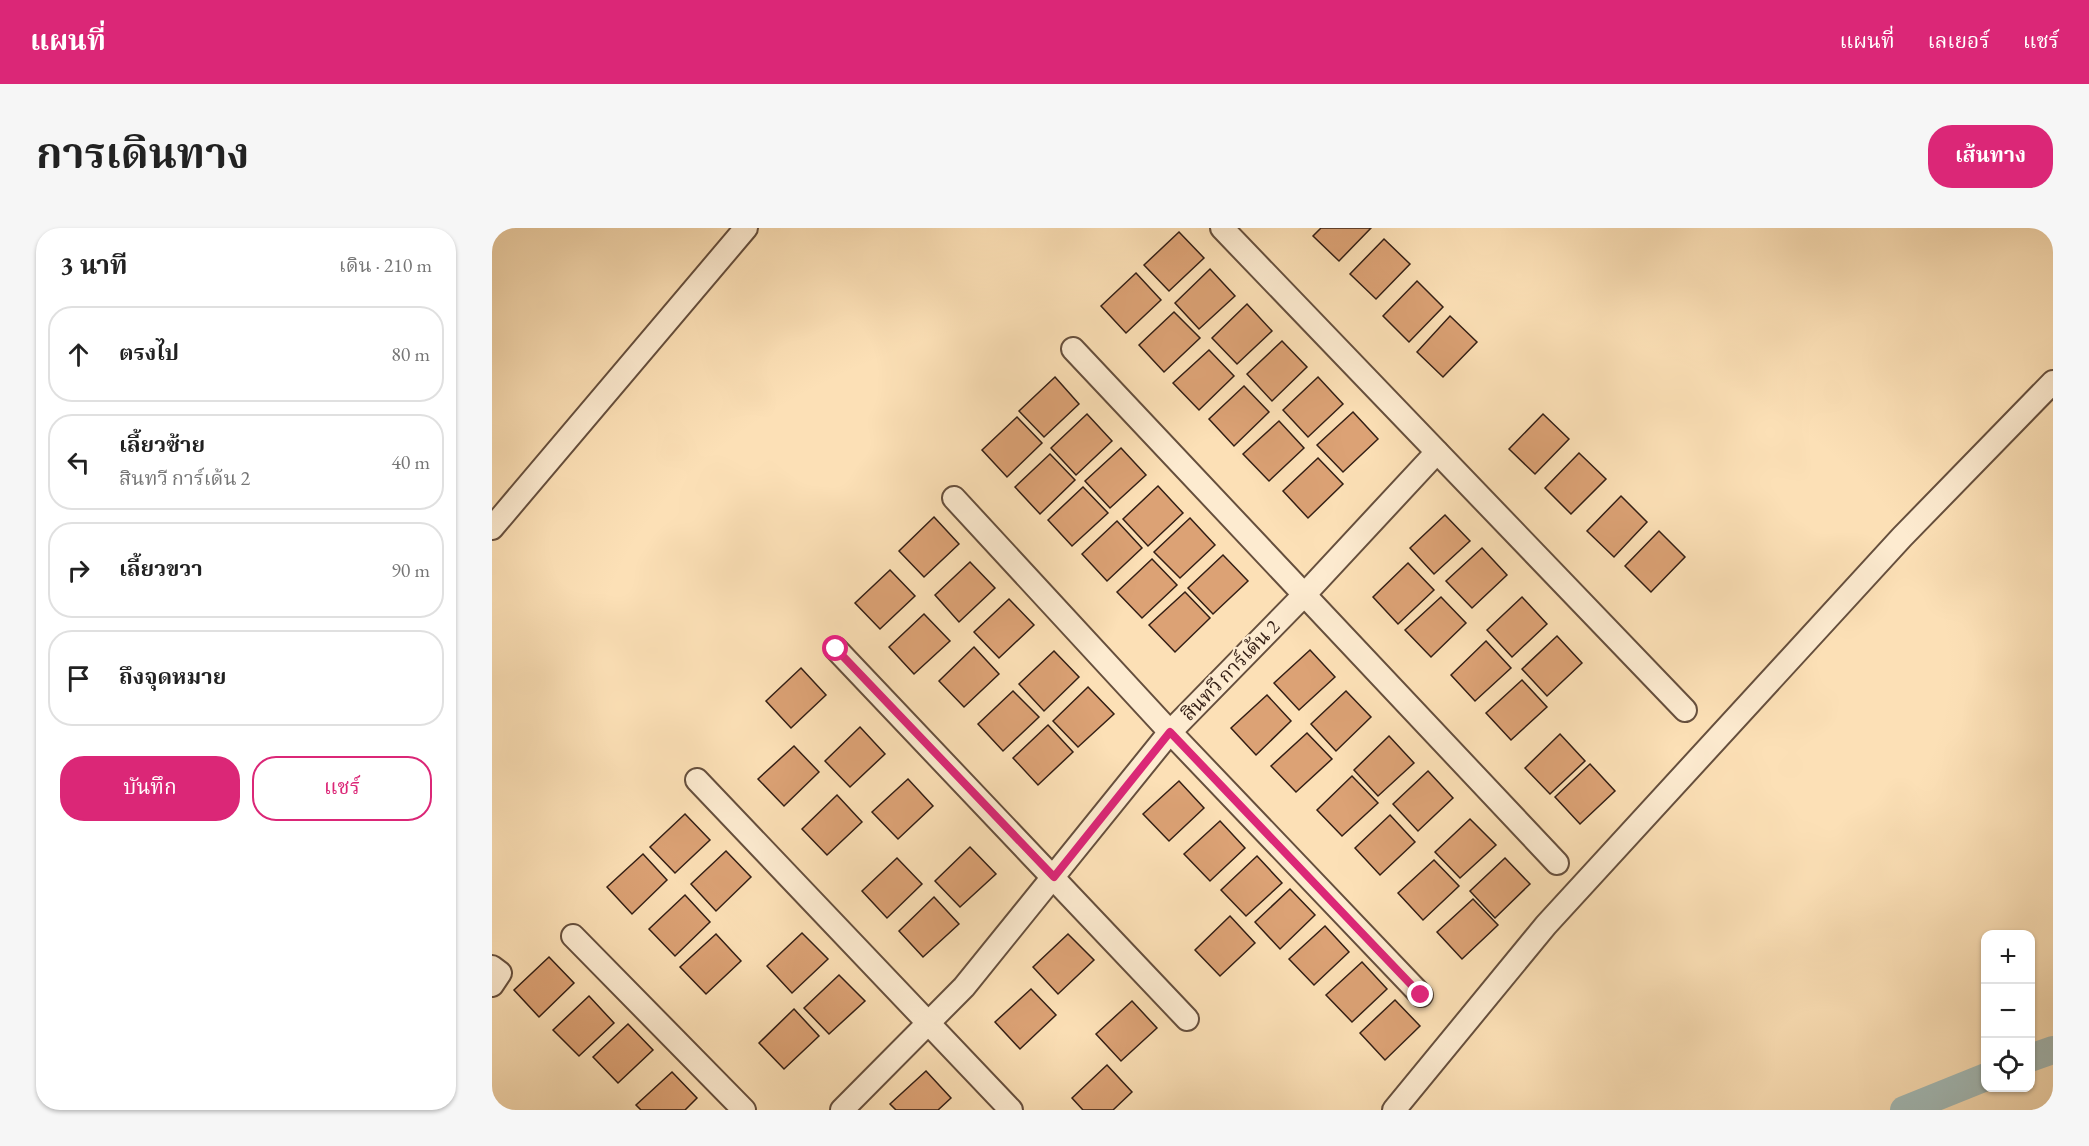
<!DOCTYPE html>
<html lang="th">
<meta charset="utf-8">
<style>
:root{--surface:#fff;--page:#f6f6f6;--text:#222;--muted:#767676;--line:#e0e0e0;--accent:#db2777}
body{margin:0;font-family:"EB Garamond","Noto Serif Thai",serif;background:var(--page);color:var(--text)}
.controls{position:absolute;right:18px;bottom:18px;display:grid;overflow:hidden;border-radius:12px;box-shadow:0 2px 4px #0004}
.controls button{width:54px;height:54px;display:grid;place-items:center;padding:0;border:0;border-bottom:2px solid var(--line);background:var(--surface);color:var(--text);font:30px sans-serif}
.stop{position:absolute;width:18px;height:18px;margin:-14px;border:4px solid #db2777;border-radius:50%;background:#fff}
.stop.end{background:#db2777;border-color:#fff;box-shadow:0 2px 6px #0008}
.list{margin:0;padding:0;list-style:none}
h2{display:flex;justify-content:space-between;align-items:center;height:78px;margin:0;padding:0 24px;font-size:26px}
h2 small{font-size:20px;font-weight:400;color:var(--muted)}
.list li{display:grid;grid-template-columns:39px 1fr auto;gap:18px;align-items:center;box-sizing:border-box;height:96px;margin:0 12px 12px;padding:0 12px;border:2px solid var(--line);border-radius:24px}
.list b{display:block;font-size:22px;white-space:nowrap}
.list p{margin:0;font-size:20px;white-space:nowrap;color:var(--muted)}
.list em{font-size:20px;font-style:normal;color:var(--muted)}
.actions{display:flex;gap:12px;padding:18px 24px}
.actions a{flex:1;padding:14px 0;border:2px solid var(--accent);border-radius:24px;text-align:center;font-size:21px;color:var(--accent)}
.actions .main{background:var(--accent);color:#fff}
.icon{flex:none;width:33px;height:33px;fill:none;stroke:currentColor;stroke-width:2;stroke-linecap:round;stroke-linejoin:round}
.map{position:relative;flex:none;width:1561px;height:882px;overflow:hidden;border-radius:24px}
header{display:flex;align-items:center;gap:36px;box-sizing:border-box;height:84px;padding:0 30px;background:var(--accent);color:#fff}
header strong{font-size:28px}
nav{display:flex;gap:33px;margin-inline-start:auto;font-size:21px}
.intro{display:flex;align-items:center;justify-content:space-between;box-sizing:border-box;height:144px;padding:0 36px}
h1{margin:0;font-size:42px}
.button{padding:15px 27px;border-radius:24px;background:var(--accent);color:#fff;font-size:21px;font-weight:700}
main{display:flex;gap:36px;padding:0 36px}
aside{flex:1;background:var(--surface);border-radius:24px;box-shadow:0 2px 4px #0004}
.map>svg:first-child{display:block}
</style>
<header>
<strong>แผนที่</strong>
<nav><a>แผนที่</a><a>เลเยอร์</a><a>แชร์</a></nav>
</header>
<div class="intro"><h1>การเดินทาง</h1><a class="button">เส้นทาง</a></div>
<main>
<aside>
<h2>3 นาที<small>เดิน · 210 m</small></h2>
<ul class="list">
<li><svg class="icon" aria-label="ahead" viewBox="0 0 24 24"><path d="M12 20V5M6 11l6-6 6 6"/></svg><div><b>ตรงไป</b></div><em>80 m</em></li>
<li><svg class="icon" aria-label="left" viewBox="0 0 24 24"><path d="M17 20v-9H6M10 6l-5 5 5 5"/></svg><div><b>เลี้ยวซ้าย</b><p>สินทวี การ์เด้น 2</p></div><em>40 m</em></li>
<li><svg class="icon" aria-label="right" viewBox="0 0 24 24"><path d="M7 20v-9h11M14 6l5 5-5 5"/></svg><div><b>เลี้ยวขวา</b></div><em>90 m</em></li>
<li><svg class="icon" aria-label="arrive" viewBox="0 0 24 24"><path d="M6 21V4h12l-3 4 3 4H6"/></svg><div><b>ถึงจุดหมาย</b></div></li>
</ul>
<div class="actions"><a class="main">บันทึก</a><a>แชร์</a></div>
</aside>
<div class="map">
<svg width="1561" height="882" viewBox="0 0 1561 882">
<rect width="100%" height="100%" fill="#fce0b6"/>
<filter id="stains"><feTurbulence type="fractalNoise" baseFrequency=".00333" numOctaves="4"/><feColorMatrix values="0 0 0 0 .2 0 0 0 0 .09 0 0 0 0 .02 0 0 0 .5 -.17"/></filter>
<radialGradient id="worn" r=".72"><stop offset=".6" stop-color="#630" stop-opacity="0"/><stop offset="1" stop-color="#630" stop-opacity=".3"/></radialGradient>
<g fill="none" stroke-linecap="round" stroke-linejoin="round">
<g stroke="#a3bbb8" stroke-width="28">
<polyline points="1538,830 1561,822"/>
<polyline points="1412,882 1494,849"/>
</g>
</g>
<g fill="#dca275" stroke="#341f15" stroke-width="1.5">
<polygon points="829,0 879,0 847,33 821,8"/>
<polygon points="687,4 712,30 677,63 652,37"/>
<polygon points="892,11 918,36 884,71 858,46"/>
<polygon points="718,41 743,68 707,101 683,75"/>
<polygon points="644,45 669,72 634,105 609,78"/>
<polygon points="925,53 951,79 917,114 891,88"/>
<polygon points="755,76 780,103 745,136 720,110"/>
<polygon points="682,84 708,110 672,144 647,117"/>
<polygon points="958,88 985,114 951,149 925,124"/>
<polygon points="790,113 815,139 780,173 755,146"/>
<polygon points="717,122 742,148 707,182 681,155"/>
<polygon points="563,149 587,176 552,209 527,183"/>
<polygon points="826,149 851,176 816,209 791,182"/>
<polygon points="752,158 777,184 742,218 717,191"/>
<polygon points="861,184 886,211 851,244 825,217"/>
<polygon points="595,186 620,213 584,247 559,220"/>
<polygon points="1051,186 1077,211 1043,246 1017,221"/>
<polygon points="525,189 550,215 515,249 490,222"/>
<polygon points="787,193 812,220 777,253 751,226"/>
<polygon points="629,220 654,247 618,280 593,253"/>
<polygon points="1087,225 1114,251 1079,286 1053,260"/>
<polygon points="558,226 583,252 548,286 523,259"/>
<polygon points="826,230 851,256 816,290 791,263"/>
<polygon points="666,258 691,285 656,318 631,291"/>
<polygon points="591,259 616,285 580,318 556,292"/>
<polygon points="1129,268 1155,294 1122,329 1095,303"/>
<polygon points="953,287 978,313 942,346 918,320"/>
<polygon points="442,289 467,316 432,349 407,323"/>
<polygon points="698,290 723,317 688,350 662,324"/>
<polygon points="625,293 650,320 615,353 590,326"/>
<polygon points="1167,303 1193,329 1159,364 1133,338"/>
<polygon points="990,320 1015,347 980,380 954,353"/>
<polygon points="731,327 756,353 721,386 696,360"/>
<polygon points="660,331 685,357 650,390 625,364"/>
<polygon points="478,334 503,360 467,394 443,367"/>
<polygon points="916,335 942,362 906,396 881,369"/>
<polygon points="398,342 423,368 388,401 363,375"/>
<polygon points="693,364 718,390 683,424 657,397"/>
<polygon points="949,369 974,395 939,429 913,402"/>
<polygon points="1030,369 1055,396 1020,429 995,402"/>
<polygon points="517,371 542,397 507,430 482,404"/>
<polygon points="432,386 458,413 422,446 397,419"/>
<polygon points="1065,408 1090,435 1055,468 1030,441"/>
<polygon points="994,413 1019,440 983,473 959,447"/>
<polygon points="482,419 507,446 472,479 447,453"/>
<polygon points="818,422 843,449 807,482 782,455"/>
<polygon points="562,423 587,449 552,483 527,456"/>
<polygon points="309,440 334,467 299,500 274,473"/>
<polygon points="1030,452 1055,479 1019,512 994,485"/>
<polygon points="596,459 622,486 586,519 561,493"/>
<polygon points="521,463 547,489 511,523 486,496"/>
<polygon points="854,463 879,489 844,523 819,496"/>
<polygon points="775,467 799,493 764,527 739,500"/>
<polygon points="556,497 581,524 546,557 521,530"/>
<polygon points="368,499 393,526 358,559 333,533"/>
<polygon points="815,505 840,531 804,564 779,538"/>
<polygon points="1068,506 1093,533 1058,566 1033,540"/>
<polygon points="897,508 922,535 886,568 862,542"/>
<polygon points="302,518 327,544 292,578 266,551"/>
<polygon points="1098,536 1123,563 1088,596 1063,569"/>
<polygon points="936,543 961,570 926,603 901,576"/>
<polygon points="860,548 886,575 850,608 825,582"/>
<polygon points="416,551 441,578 406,611 380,584"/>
<polygon points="687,553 712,580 677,613 651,586"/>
<polygon points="345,567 370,594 335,627 310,601"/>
<polygon points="193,586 218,612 183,645 158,619"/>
<polygon points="898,587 923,614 888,647 863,620"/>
<polygon points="978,591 1004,617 968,650 943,624"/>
<polygon points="728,593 753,620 718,653 692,626"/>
<polygon points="478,619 504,646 468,679 443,653"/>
<polygon points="234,623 259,649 224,683 199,656"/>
<polygon points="151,626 175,652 140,686 115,659"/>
<polygon points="765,628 790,655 754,688 729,662"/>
<polygon points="405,630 430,656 395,690 370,663"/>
<polygon points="1013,630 1038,656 1003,690 978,663"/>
<polygon points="942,632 967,658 931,692 906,665"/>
<polygon points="798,661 823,687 788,721 763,694"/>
<polygon points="193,667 218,694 183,728 157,701"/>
<polygon points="442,669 467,696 431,729 407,703"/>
<polygon points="981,671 1006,697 970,731 945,704"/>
<polygon points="738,688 763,715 728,748 703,722"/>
<polygon points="833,698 857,724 822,757 797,731"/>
<polygon points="310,705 336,731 300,765 275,738"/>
<polygon points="224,706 249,733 214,766 188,739"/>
<polygon points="576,706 602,732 566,766 541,739"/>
<polygon points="57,729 82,755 47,789 22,762"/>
<polygon points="870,734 895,761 860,794 834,767"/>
<polygon points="347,747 373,773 337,806 312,780"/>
<polygon points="539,761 564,787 528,821 503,794"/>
<polygon points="97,768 122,795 87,828 61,802"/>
<polygon points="903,772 928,798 893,832 868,805"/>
<polygon points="640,773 665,800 629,833 604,806"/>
<polygon points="302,781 327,808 292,841 267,815"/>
<polygon points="136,796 161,822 126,855 101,829"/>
<polygon points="615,837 640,864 621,882 591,882 580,870"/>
<polygon points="434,843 459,870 446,882 404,882 398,876"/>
<polygon points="180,844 205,870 193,882 149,882 144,877"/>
</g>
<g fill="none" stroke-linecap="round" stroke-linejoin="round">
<g stroke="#664f3d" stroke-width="26">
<g id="street">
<polyline points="730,0 1193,482"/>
<polyline points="581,121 1065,635"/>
<polyline points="462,270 678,504 929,767"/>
<polyline points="0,300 254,0"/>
<polyline points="344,421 695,791"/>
<polyline points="205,552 519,882"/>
<polyline points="81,708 252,882"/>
<polyline points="0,739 8,745 0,757"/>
<polyline points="350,882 472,759 678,504 813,366 945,224"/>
<polyline points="902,882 1054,697 1410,309 1561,154"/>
</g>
</g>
<use href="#street" stroke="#fdebd0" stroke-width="22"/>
</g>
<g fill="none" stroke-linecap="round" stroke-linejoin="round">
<polyline stroke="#db2777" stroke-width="8" points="344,421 562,649 678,504 929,767"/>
</g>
<g text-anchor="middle" stroke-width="4.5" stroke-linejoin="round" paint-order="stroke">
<g font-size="20" fill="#341f15" stroke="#fdebd0">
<text transform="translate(738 442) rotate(-46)" y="7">สินทวี การ์เด้น 2</text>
</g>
</g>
<rect width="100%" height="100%" filter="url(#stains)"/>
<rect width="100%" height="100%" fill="url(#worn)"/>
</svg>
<div class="controls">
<button>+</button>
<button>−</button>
<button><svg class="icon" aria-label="locate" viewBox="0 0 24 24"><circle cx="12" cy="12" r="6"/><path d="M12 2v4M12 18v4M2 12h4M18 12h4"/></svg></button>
</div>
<div class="stop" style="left:344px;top:421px"></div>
<div class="stop end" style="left:929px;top:767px"></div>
</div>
</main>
